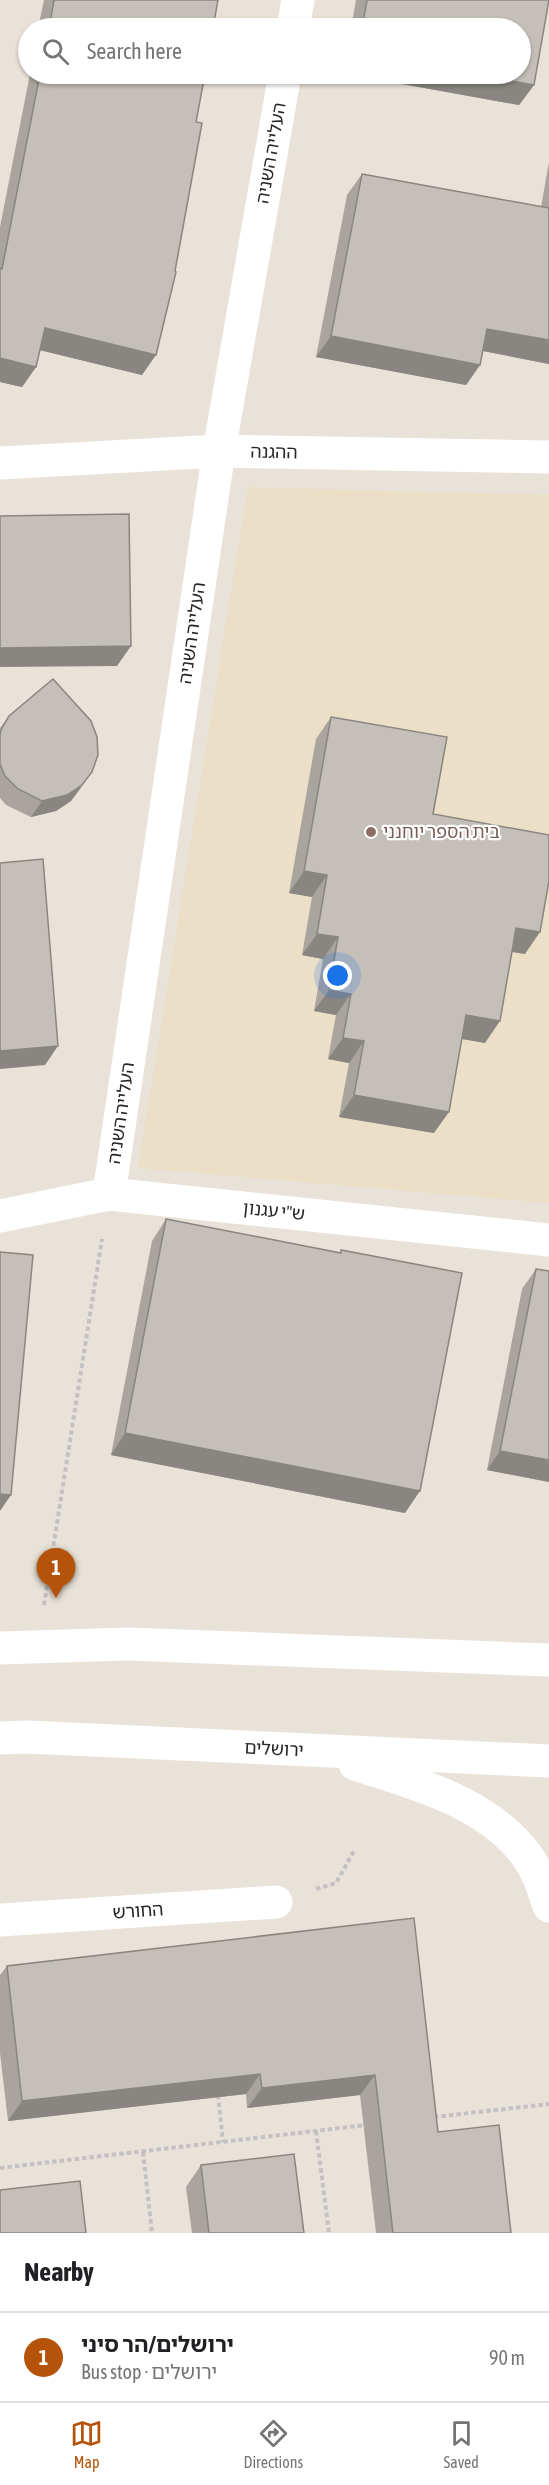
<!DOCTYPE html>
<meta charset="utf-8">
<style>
:root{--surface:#fff;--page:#f2f2f2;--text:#202124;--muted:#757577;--line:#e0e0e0;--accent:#b45309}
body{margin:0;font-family:"Asap Condensed","Noto Sans Hebrew",sans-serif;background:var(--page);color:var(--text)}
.you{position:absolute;left:338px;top:976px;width:21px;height:21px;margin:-15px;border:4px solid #fff;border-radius:50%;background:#1a73e8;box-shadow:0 0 0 9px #1a73e833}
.badge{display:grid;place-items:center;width:39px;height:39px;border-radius:50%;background:var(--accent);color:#fff;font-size:20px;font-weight:700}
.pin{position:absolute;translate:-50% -50px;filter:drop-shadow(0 2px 3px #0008)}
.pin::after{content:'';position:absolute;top:32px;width:21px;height:18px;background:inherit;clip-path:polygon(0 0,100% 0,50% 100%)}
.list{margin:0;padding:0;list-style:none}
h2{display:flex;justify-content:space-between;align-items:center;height:78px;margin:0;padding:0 24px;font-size:26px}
h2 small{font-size:20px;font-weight:400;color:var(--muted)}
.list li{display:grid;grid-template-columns:39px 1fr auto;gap:18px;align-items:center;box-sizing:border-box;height:90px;padding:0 24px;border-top:2px solid var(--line)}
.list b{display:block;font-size:22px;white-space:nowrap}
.list p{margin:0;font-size:20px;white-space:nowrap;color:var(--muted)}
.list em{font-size:20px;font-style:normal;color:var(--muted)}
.icon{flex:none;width:33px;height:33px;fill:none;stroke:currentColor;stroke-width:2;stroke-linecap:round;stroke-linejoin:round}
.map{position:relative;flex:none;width:549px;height:2233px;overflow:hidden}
.search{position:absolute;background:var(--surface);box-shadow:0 2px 4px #0004;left:18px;right:18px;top:18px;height:66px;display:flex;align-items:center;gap:15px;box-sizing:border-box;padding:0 21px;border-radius:33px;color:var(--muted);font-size:22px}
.sheet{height:168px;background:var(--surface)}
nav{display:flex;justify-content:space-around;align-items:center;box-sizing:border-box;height:84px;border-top:2px solid var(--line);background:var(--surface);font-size:16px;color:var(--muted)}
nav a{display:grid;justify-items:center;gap:3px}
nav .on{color:var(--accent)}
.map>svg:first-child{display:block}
</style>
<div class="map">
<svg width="549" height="2233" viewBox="0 0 549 2233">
<rect width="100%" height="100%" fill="#e9e2d8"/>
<polygon fill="#ebdfc7" points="248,487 549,495 549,1203 138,1168"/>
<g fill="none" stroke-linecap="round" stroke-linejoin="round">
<g stroke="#c2c2c2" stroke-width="4" stroke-dasharray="4.5 3" stroke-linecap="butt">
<polyline points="44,1605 102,1239"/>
<polyline points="316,1889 336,1883 355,1849"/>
<polyline points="218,2095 223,2142"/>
<polyline points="434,2117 549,2104"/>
<polyline points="316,2131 329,2233"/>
<polyline points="143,2152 152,2233"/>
<polyline points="0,2168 366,2125"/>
</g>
<g stroke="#fff" stroke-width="33">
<polyline points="293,28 298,0"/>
<polyline points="0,463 219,451 549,457"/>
<polyline points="109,1194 219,451 285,74"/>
<polyline points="0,1216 109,1194 549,1240"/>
<polyline points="0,1920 276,1902"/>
</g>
<g stroke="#fff" stroke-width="33">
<polyline points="0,1648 128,1644 549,1660"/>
<polyline points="0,1738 27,1737 549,1761"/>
<path d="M 355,1764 C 415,1784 487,1801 527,1856 C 538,1871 543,1888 549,1906"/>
</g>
</g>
<g fill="#a9a49e">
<polygon points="44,0 218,0 213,28 38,28"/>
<polygon points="356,0 549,0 534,85 519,105 347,74 520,74 520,28 351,28"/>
<polygon points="30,74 205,74 142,375 40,350 36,367 22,387 0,382 0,227"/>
<polygon points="549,162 549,364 483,351 480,365 466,385 316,357 347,195 362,174 541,207"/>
<polygon points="9,716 81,788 71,801 56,811 31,817 6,805 0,798 0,728"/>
<polygon points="331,717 433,814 525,954 512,952 485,1043 462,1039 434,1133 339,1117 349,1063 328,1059 336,1015 314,1011 323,959 302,955 312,897 289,893 316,739"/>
<polygon points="166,1219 340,1253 341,1250 405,1513 111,1455 152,1241"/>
<polygon points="536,1269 549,1482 487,1470 522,1289"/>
<polygon points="414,1918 438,2132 511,2233 376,2233 360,2095 247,2108 246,2094 8,2121 0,2053 0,1975 7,1966"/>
<polygon points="201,2165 304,2233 192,2233 186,2187"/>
</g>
<g fill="#898681">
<polygon points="347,74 474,74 534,85 519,105"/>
<polygon points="45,328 156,355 142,375 31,348"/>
<polygon points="487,329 549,340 549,364 473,349"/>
<polygon points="331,336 480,365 466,385 316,357"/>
<polygon points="0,358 36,367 22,387 0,382"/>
<polygon points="131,646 117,666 0,667 0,648"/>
<polygon points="92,772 71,801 56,811 31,817 42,801"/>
<polygon points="304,871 327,875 312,897 289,893"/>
<polygon points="516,928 540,932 525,954 501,950"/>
<polygon points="317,934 338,937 323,959 302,955"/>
<polygon points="329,990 351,994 336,1015 314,1011"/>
<polygon points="466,1015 500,1021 485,1043 451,1037"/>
<polygon points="343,1038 364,1041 349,1063 328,1059"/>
<polygon points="58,1046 45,1065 0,1069 0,1051"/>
<polygon points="354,1095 449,1112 434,1133 339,1117"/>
<polygon points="125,1433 420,1491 405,1513 111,1455"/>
<polygon points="500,1451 549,1460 549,1482 487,1470"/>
<polygon points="0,1494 11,1495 0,1511"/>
<polygon points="260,2074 246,2094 8,2121 22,2101"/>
<polygon points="375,2075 360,2095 247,2108 262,2088"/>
</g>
<g fill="#c4bfb8" stroke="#898681" stroke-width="1.5">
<polygon points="54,0 218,0 213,28 49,28"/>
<polygon points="367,0 549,0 534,85 474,74 520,74 520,28 362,28"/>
<polygon points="40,74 205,74 196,122 202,123 175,271 176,272 156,355 45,328 36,367 0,358 0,268 2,269"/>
<polygon points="362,174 549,208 549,340 487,329 480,365 331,336"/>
<polygon points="129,514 131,646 0,648 0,516"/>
<polygon points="53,679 91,721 97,737 98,755 92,772 82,785 67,795 42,801 18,789 5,776 0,764 0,735 1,730 9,716"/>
<polygon points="331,717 447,737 433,814 549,835 549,881 540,932 516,928 500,1021 466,1015 449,1112 354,1095 364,1041 343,1038 351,994 329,990 338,937 317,934 327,875 304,871"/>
<polygon points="43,859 58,1046 0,1051 0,863"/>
<polygon points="166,1219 341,1253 341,1250 462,1273 420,1491 125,1433"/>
<polygon points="0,1252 33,1255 11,1495 0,1494"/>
<polygon points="536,1269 549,1271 549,1460 500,1451"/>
<polygon points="414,1918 438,2132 499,2125 511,2233 393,2233 375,2075 262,2088 260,2074 22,2101 7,1966"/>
<polygon points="294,2154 304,2233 209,2233 201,2165"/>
<polygon points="80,2181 86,2233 0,2233 0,2190"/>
</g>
<circle fill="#8d6e63" stroke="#fff" stroke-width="2" cx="371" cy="832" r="6"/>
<g text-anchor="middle" stroke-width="4.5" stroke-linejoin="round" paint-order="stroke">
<g font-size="18" fill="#262626" stroke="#fff">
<text transform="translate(271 153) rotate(-80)" y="6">העלייה השניה</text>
<text transform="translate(274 452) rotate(1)" y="6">ההגנה</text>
<text transform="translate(192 633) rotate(-82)" y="6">העלייה השניה</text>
<text transform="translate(121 1113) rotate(-82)" y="6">העלייה השניה</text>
<text transform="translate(274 1211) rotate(6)" y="6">ש"י עגנון</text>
<text transform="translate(274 1749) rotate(3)" y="6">ירושלים</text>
<text transform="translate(138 1911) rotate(-4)" y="6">החורש</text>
</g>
<g font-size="18" fill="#785e54" stroke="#fff" text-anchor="start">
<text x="383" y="838">בית הספר יוחנני</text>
</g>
</g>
</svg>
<div class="you"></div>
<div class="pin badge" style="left:56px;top:1598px">1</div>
<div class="search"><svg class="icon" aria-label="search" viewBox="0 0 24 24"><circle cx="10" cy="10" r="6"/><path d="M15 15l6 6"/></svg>Search here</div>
</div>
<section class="sheet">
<h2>Nearby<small></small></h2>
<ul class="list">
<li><span class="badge">1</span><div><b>ירושלים/הר סיני</b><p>Bus stop · ירושלים</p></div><em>90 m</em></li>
</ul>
</section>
<nav>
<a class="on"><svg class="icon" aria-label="map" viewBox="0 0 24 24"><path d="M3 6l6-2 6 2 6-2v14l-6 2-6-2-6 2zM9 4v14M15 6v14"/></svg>Map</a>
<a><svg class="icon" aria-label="directions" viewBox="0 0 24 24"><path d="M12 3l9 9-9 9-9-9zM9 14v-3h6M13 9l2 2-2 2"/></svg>Directions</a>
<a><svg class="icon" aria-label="saved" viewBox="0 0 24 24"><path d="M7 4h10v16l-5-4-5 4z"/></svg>Saved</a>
</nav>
